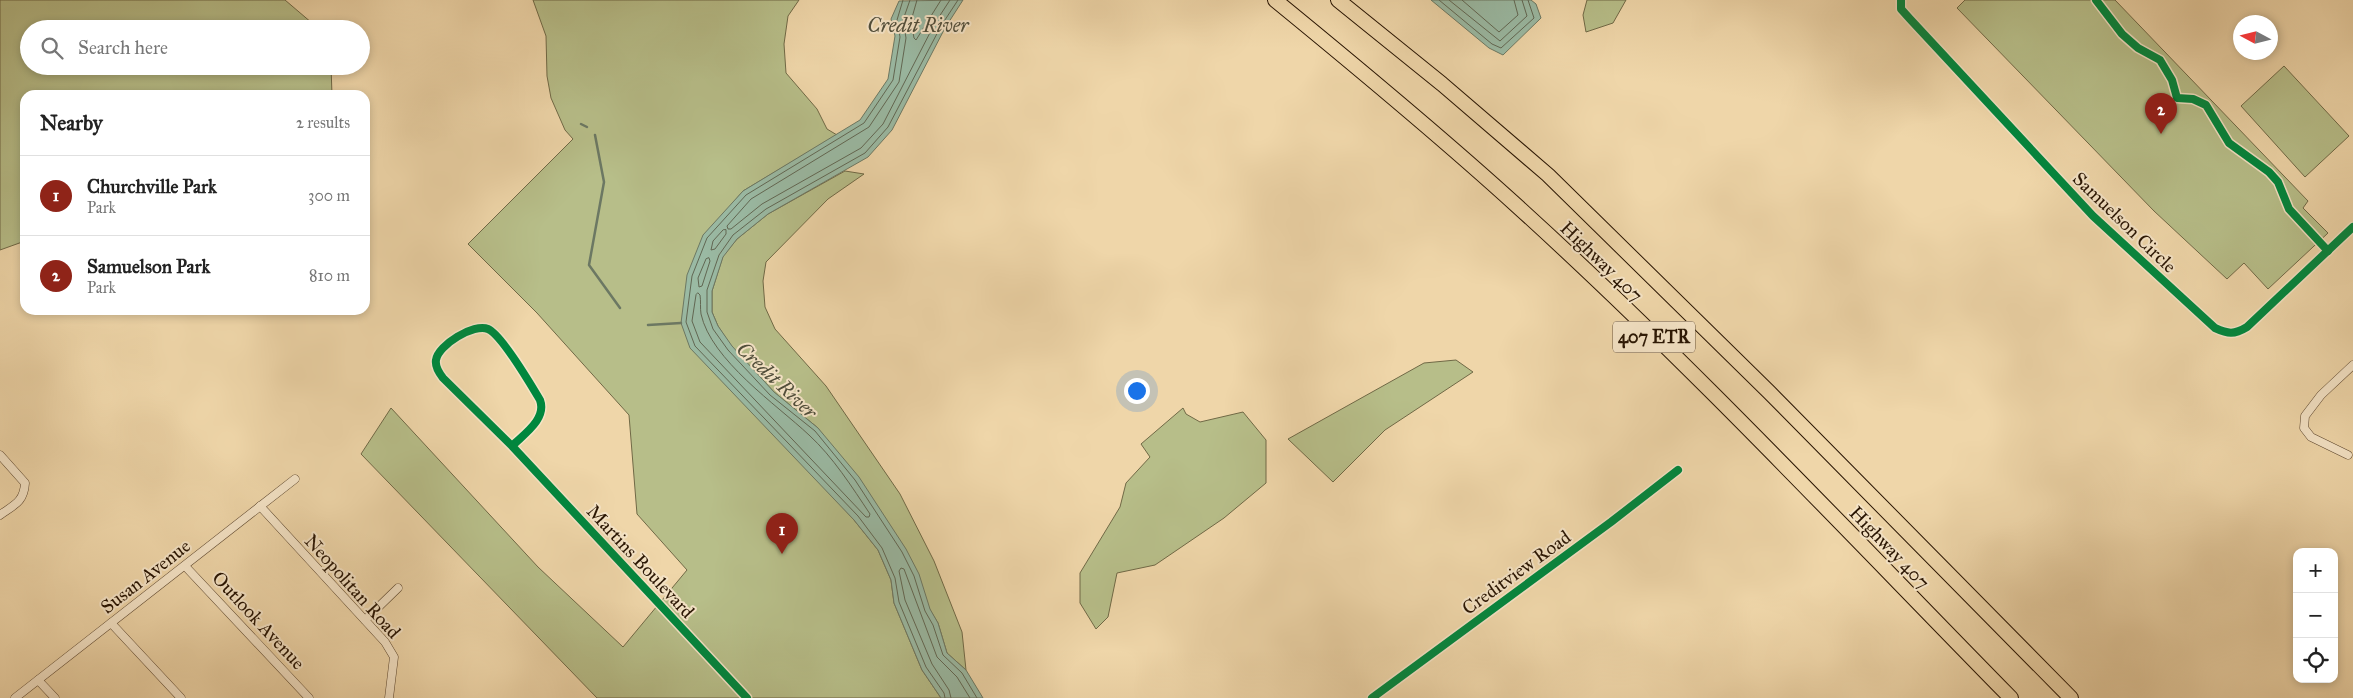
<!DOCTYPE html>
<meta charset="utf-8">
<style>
:root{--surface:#fff;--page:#f6f6f6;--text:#222;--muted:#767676;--line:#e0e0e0;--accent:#8f2418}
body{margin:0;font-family:"IM FELL Great Primer",serif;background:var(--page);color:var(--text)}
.controls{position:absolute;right:15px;bottom:15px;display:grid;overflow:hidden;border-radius:10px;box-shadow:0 2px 8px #0003}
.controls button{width:45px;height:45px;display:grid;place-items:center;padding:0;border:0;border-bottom:1px solid var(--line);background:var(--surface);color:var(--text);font:25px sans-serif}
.compass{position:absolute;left:2233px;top:15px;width:45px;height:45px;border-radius:50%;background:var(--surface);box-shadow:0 2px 8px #0003;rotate:277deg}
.you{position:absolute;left:1136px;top:390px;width:18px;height:18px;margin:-12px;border:4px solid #fff;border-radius:50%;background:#1a73e8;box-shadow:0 0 0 8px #1a73e833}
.badge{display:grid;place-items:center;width:32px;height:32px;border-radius:50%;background:var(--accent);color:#fff;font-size:16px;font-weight:700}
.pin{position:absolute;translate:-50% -41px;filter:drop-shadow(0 1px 2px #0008)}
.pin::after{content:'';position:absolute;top:26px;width:18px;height:15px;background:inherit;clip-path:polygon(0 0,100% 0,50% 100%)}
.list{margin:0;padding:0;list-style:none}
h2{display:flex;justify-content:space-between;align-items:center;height:65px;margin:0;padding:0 20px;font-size:21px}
h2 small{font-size:16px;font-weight:400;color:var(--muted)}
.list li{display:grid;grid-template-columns:32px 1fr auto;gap:15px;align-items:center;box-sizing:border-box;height:80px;padding:0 20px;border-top:1px solid var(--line)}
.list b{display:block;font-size:19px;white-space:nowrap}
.list p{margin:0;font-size:16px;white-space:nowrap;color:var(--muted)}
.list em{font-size:16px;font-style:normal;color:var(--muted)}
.icon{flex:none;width:28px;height:28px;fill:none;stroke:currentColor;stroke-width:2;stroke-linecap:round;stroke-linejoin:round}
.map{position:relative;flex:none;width:2353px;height:698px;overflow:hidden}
.search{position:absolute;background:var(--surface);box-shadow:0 2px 8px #0003;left:20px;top:20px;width:350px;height:55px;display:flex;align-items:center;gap:12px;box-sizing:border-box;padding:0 18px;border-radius:28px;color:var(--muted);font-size:19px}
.panel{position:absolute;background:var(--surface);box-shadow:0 2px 8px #0003;left:20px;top:90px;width:350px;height:225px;border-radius:15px}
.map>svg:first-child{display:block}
</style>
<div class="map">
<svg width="2353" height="698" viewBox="0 0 2353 698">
<rect width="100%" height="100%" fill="#efd6a9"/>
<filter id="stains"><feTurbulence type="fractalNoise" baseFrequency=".004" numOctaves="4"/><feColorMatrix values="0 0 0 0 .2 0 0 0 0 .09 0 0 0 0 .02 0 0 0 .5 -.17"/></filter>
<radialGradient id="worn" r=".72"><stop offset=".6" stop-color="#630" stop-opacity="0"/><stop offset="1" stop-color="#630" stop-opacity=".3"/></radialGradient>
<g fill="#b7be89" stroke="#706946">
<polygon points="0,0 285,0 319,29 29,29 29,66 331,66 332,95 25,95 25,241 0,250"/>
<polygon points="533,0 799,0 788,16 784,44 786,73 817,109 827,129 837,135 743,191 731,205 681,323 854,520 878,550 891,580 894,603 922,670 941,698 597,698 361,454 391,408 538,567 623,647 687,570 637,514 629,415 537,313 468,244 573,139 565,130 551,98 547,76 546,36"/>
<polygon points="1587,0 1626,0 1613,23 1586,32 1583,15"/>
<polygon points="1965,0 2115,0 2308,201 2303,208 2328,233 2268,289 2244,263 2227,279 2154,211 1957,8"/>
<polygon points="2284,66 2349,136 2305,177 2241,106"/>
<polygon points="845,171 864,174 828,199 766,262 763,281 765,307 775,329 826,386 900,494 934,561 962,632 966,670 947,653 938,623 818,428 774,392 731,346 718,326 712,312 712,291 723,256 737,239 768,214"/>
<polygon points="1456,360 1473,372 1385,430 1333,482 1288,439 1424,363"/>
<polygon points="1183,408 1186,414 1200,422 1243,412 1266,440 1266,483 1224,518 1155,565 1117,573 1108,617 1096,629 1080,603 1080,573 1120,507 1126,483 1150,457 1141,444"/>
</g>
<g fill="#9abaa4" stroke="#6c7863">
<polygon points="963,0 945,28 892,130 868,157 768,214 737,239 723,257 712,291 712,312 718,326 732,346 774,392 818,428 859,477 906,549 919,574 930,609 938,623 947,653 966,670 983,698 941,698 922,670 894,603 891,580 878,550 854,520 690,348 681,323 687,275 703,235 743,191 860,120 888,79 895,36 891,19 899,1"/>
<polygon points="1431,0 1531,0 1536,4 1541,18 1503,55 1489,48"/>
</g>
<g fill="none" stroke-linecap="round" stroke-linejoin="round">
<g stroke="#616753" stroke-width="1">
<polyline points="903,0 897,20 900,37 893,80 864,123 746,195 707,238 692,276 686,322 695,346 858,516 882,548 895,578 899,602 926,667 944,693 945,698"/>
<polyline points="910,0 903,20 906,38 899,82 869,127 751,199 727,226 728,229 731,229 762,204 861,148 883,124 935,23 950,0"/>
<polyline points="917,0 911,21 914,38 916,40 941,0"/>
<polyline points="958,0 941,26 888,127 865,153 766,209 733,235 719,255 707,290 707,312 713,329 728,350 770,395 815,431 855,480 902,552 914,576 925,611 933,625 943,655 962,673 977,698"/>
<polyline points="1439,0 1492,44 1501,48 1534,18 1528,0"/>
<polyline points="1449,0 1500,41 1527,16 1522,0"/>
<polyline points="1462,0 1499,32 1518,15 1514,0"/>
<polygon points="726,230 726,234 715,249 711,250 713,241 723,230"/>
<polygon points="709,258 710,261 702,286 699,287 698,278 706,259"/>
<path d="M 698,293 L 700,295 C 701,301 700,308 701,314 C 711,360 777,405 809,435 C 833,457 852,487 870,514 L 869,517 L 866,517 L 700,342 L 692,321 L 696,295 Z"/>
<polyline points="951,698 949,690 932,664 905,600 899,571 901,568 904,569 937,657 957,677 970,698"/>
</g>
<g stroke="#6c7863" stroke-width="2.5">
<polyline points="581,124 587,127"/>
<polyline points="595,135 604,182 589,265 620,308"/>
<polyline points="648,325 681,323"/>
</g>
<g stroke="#5a442c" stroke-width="9">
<g id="minor">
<path d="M 1901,0 L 1901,9 L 1910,19 L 2093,216 L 2215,328 C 2228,334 2234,335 2247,327 L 2353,227"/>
<path d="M 512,446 C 524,434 547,419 540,400 C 531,385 502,335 488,329 C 474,323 438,345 436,360 C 435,366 439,373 443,378 L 512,446 L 747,698"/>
<path d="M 0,455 L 25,483 C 24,502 14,505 0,515"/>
<polyline points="2348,455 2311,437 2304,428 2305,416 2321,395 2353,365"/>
<polyline points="260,506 385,642 394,657 389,698"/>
<polyline points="185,566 309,698"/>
<polyline points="365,620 398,588"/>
<polyline points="111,623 181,698"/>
<polyline points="38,680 55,698"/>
<polyline points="15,698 295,479"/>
<polyline points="1372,698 1611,522 1678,470"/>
</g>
</g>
<g stroke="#281402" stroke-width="16">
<g id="motorway">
<path d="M 1275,0 C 1357,67 1438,134 1516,205 C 1688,361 1848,532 2011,698"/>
<polyline points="1338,0 1442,84 1548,175 1769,392 2071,698"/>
</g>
</g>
<use href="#minor" stroke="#f5e4c7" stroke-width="8"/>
<use href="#motorway" stroke="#efd6a9" stroke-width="14"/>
<g stroke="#f5e4c7" stroke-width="11">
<g id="cycleway">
<path d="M 1901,0 L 1901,9 L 1910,19 L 2093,216 L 2215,328 C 2228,334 2234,335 2247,327 L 2353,227"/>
<polyline points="2096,0 2122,34 2138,48 2160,60 2172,80 2177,98 2193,99 2206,105 2229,143 2269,172 2278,182 2289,209 2328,251"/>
<path d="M 512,446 C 524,434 547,419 540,400 C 531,385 502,335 488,329 C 474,323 438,345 436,360 C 435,366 439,373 443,378 L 512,446 L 747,698"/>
<polyline points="1372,698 1611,522 1678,470"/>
</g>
</g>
<use href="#cycleway" stroke="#00873e" stroke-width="8"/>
</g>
<g text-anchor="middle" stroke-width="4" stroke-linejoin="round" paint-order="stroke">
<rect fill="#f5e4c7" stroke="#66523d" stroke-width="1" x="1613" y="321.5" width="82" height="31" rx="4"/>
<g font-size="18" font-weight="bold" fill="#281402">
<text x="1654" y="343">407 ETR</text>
</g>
<g font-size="19" fill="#281402" stroke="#f5e4c7">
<text transform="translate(2125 222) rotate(44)" y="7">Samuelson Circle</text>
<text transform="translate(1602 261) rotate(44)" y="7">Highway 407</text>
<text transform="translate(1890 547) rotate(46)" y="7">Highway 407</text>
<text transform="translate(641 561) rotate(47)" y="7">Martins Boulevard</text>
<text transform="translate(1516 572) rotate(-36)" y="7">Creditview Road</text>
<text transform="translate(145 576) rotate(-38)" y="7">Susan Avenue</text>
<text transform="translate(353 586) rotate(48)" y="7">Neopolitan Road</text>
<text transform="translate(259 620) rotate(47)" y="7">Outlook Avenue</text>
</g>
<g font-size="20" font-style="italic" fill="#504e3b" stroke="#f5e4c7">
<text x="918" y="32">Credit River</text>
<text transform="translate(777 380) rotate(43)" y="7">Credit River</text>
</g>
</g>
<rect width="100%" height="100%" filter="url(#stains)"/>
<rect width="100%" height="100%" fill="url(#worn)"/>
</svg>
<div class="controls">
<button>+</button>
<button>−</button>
<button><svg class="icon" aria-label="locate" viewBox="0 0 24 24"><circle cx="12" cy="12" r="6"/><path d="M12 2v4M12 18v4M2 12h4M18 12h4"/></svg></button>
</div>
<svg class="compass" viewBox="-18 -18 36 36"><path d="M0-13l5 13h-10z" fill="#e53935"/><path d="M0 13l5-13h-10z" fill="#767676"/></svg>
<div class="you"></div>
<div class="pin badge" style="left:782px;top:554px">1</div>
<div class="pin badge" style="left:2161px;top:134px">2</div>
<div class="search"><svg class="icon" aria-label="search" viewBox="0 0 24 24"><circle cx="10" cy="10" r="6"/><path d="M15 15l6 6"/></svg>Search here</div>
<section class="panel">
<h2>Nearby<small>2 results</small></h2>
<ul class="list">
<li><span class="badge">1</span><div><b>Churchville Park</b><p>Park</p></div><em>300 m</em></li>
<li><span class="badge">2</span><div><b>Samuelson Park</b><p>Park</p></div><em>810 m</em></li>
</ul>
</section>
</div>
